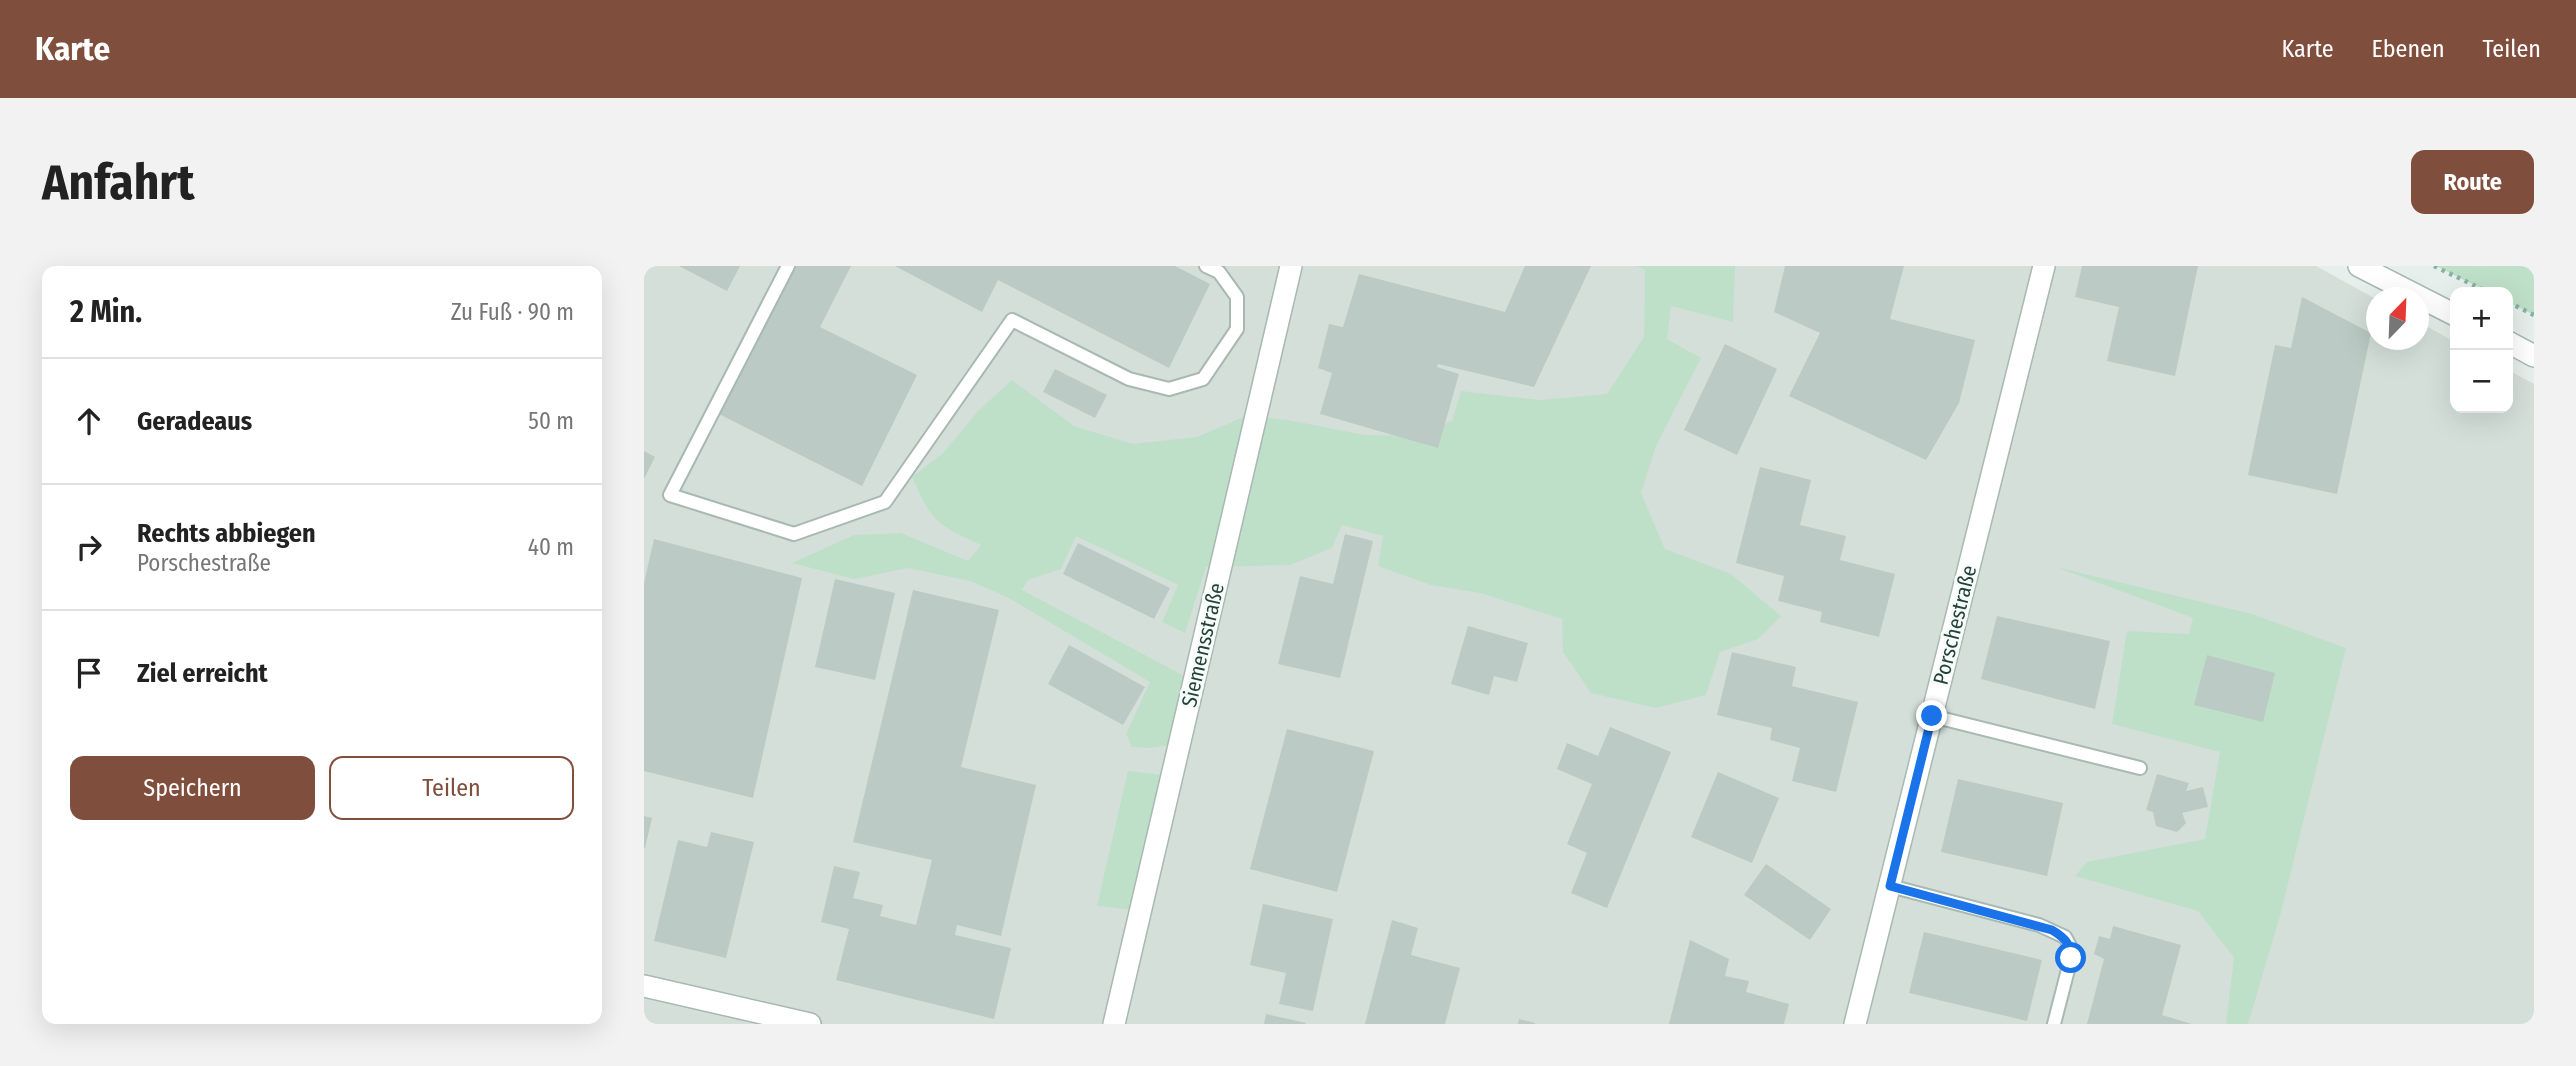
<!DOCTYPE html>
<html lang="de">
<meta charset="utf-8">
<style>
:root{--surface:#fff;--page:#f2f2f2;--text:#222;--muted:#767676;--line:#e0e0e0;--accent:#804e3d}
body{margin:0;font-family:"Fira Sans Condensed",sans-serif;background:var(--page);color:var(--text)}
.controls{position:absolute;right:21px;top:21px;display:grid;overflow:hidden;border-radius:14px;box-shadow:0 7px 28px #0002}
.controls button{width:63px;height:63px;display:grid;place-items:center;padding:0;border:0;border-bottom:2px solid var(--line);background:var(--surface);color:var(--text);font:35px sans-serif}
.compass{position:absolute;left:1722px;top:21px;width:63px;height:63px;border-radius:50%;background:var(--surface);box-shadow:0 7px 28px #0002;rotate:23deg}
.stop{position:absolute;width:21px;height:21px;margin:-16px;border:5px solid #1a73e8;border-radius:50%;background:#fff}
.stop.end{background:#1a73e8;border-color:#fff;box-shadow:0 2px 7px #0008}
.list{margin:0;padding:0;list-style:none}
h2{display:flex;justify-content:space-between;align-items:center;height:91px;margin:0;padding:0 28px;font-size:30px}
h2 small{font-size:23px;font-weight:400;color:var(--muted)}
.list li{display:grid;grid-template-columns:46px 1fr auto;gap:21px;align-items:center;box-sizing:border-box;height:126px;padding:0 28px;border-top:2px solid var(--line)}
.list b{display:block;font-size:26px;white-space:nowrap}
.list p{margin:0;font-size:23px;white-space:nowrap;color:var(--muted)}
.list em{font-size:23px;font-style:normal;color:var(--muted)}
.actions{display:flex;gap:14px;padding:21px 28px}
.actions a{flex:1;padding:16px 0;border:2px solid var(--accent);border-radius:14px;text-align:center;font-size:24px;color:var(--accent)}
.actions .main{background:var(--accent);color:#fff}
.icon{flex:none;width:38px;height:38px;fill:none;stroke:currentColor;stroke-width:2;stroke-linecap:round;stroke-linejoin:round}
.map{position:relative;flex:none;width:1890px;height:758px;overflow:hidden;border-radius:14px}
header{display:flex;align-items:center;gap:42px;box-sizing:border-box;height:98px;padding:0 35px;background:var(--accent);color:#fff}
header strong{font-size:33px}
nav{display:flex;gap:38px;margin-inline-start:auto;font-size:24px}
.intro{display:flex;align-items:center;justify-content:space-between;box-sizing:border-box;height:168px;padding:0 42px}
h1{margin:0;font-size:49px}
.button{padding:18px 32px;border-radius:14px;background:var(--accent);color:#fff;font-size:24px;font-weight:700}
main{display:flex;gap:42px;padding:0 42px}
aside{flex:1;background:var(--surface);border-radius:14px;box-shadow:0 7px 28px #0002}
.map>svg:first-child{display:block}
</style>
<header>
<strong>Karte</strong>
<nav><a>Karte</a><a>Ebenen</a><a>Teilen</a></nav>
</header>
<div class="intro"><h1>Anfahrt</h1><a class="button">Route</a></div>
<main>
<aside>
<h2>2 Min.<small>Zu Fuß · 90 m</small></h2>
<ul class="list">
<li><svg class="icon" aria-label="ahead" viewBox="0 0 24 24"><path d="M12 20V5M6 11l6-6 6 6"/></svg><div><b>Geradeaus</b></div><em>50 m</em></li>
<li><svg class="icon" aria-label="right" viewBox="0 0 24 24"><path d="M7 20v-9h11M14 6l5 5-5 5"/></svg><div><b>Rechts abbiegen</b><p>Porschestraße</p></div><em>40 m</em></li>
<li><svg class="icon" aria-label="arrive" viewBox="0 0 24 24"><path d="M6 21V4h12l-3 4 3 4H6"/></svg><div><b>Ziel erreicht</b></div></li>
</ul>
<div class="actions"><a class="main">Speichern</a><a>Teilen</a></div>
</aside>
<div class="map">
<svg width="1890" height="758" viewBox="0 0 1890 758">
<rect width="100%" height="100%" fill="#e6efeb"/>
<polygon fill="#d4dfda" points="0,0 1672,0 1732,33 1732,74 1774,74 1775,56 1811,76 1811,142 1864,142 1864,104 1890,118 1890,758 0,758"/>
<g fill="#bfe0c8">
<path d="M 993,0 L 1091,0 L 1089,56 L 1027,40 L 1023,73 L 1057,92 L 1012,180 L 997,227 L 1021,283 L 1087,308 L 1137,350 L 1114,373 L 1076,386 L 1062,429 L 1012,442 L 947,427 L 919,386 L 918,353 L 836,327 L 787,319 L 734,300 L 739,270 L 698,259 L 688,282 L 646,299 L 562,301 L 541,367 L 518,356 L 534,319 L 432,270 L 417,303 L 384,314 L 378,324 L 550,415 L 535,478 L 504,482 L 488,481 L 482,468 L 506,416 L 363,331 L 326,315 L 264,302 L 210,313 L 148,297 L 210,269 L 257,267 L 324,295 L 337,279 C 293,259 288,256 268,211 L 299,187 L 334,145 L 368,114 L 430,160 L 489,178 L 553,171 L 602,150 L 644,154 L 720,169 L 772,170 L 808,155 L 817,125 L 896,134 L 963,128 L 1000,71 L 1001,4 Z"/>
<polygon points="1792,0 1890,0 1890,49 1864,36 1864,26 1844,26"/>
<polygon points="1412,301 1608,348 1702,382 1636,650 1604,758 1582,758 1590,692 1554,645 1431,610 1443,596 1561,573 1576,486 1468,458 1483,365 1545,368 1549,352"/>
<polygon points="484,505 528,510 497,645 453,640"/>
</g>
<g fill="#bbcac4">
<polygon points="35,0 96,0 83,25"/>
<polygon points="147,0 207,0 176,61 273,109 218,220 73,147"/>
<polygon points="251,0 531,0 566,18 525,102 354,14 338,46"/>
<polygon points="881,0 947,0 890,121 794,98 793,101 815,108 794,182 676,148 688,107 674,102 685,58 699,61 715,8 861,46"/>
<polygon points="1141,0 1260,0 1246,53 1331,74 1315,137 1282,194 1145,130 1176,67 1130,46"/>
<polygon points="1438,0 1554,0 1531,110 1463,95 1475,41 1431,31"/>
<polygon points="1658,31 1727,67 1693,228 1604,209 1631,79 1647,82"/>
<polygon points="1081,78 1133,103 1093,189 1040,164"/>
<polygon points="411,103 463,129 451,152 399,126"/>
<polygon points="0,185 11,191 0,213"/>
<polygon points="1116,201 1167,214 1156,259 1202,270 1196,294 1251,308 1235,371 1176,356 1178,346 1134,335 1140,310 1092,297"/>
<polygon points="701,268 729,275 696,412 634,398 656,310 689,318"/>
<polygon points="10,273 158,312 109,532 0,505 0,317"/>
<polygon points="434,277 526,322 510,353 419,308"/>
<polygon points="191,313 251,327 231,414 171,401"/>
<polygon points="269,324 355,344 317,501 392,519 357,670 313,659 311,669 367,682 350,753 192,714 205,663 177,656 190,600 216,606 209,632 239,639 236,650 272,659 288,594 209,576"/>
<polygon points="1353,350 1466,375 1451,443 1337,413"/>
<polygon points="824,360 884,377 873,416 850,410 845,429 807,418"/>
<polygon points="425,379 501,421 479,459 404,418"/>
<polygon points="1088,386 1152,401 1148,420 1214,436 1192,526 1148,515 1156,482 1126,474 1128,462 1073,449"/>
<polygon points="1563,389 1631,407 1619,456 1550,439"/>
<polygon points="966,461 1027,486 963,642 927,627 943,587 923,578 948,518 913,503 923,477 954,490"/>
<polygon points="643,463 730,485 693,626 606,603"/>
<polygon points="1074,506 1135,532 1108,597 1047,571"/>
<polygon points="1513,508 1545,517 1542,525 1559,521 1564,541 1538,547 1542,557 1533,566 1512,560 1509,546 1502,544"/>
<polygon points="1314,513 1419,537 1403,610 1297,586"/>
<polygon points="0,550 8,552 1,582 0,582"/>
<polygon points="67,566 110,576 82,692 10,675 34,574 63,581"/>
<polygon points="1122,598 1187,643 1166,674 1100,629"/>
<polygon points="619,638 689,653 669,745 635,738 642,707 606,699"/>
<polygon points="748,654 774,662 767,689 816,702 801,758 721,758"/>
<polygon points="1469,660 1537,679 1518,749 1548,758 1443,758 1460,693 1450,688 1455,670 1466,673"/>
<polygon points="1280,666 1398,694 1383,755 1265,727"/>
<polygon points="1046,674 1085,693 1081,710 1105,715 1102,726 1145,738 1140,758 1025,758"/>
<polygon points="622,748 662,757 661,758 620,758"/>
<polygon points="875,753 891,757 891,758 874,758"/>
</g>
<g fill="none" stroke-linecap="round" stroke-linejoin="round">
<g stroke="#a8b8b2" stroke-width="16">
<g id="lane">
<polyline points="144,0 26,229 150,268 241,236 368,54 485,113 525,123 559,113 593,63 593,31 575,6 562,0"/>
<polyline points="1288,450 1496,502"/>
<polyline points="1246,620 1395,659 1421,671 1426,680 1427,692 1410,758"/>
</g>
</g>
<g stroke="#a8b8b2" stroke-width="24">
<g id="street">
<polyline points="1715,0 1811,49"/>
<polyline points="1864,76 1890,90"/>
<polyline points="0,720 166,758"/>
<polyline points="470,758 647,0"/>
<polyline points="1211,758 1400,0"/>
</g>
</g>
<g stroke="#86b3a5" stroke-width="4.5" stroke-dasharray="3.5 5" stroke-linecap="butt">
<polyline points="1790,0 1844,26"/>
<polyline points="1864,36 1890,49"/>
</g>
<use href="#lane" stroke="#fff" stroke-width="12"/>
<use href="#street" stroke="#fff" stroke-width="21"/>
</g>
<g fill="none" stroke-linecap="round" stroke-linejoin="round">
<path stroke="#1a73e8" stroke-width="9" d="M 1288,450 L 1246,620 L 1408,664 C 1421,672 1426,677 1427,692"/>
</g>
<g text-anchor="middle" stroke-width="6" stroke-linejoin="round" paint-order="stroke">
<g font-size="21" fill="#24423a" stroke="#f7fbf9">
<text transform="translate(1311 359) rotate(-76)" y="7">Porschestraße</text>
<text transform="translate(559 379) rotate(-77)" y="7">Siemensstraße</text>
</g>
</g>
</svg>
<div class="controls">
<button>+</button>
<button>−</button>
</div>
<svg class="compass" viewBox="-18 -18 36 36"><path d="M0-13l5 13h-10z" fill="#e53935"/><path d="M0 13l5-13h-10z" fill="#767676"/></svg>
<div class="stop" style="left:1427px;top:692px"></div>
<div class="stop end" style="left:1288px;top:450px"></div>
</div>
</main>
